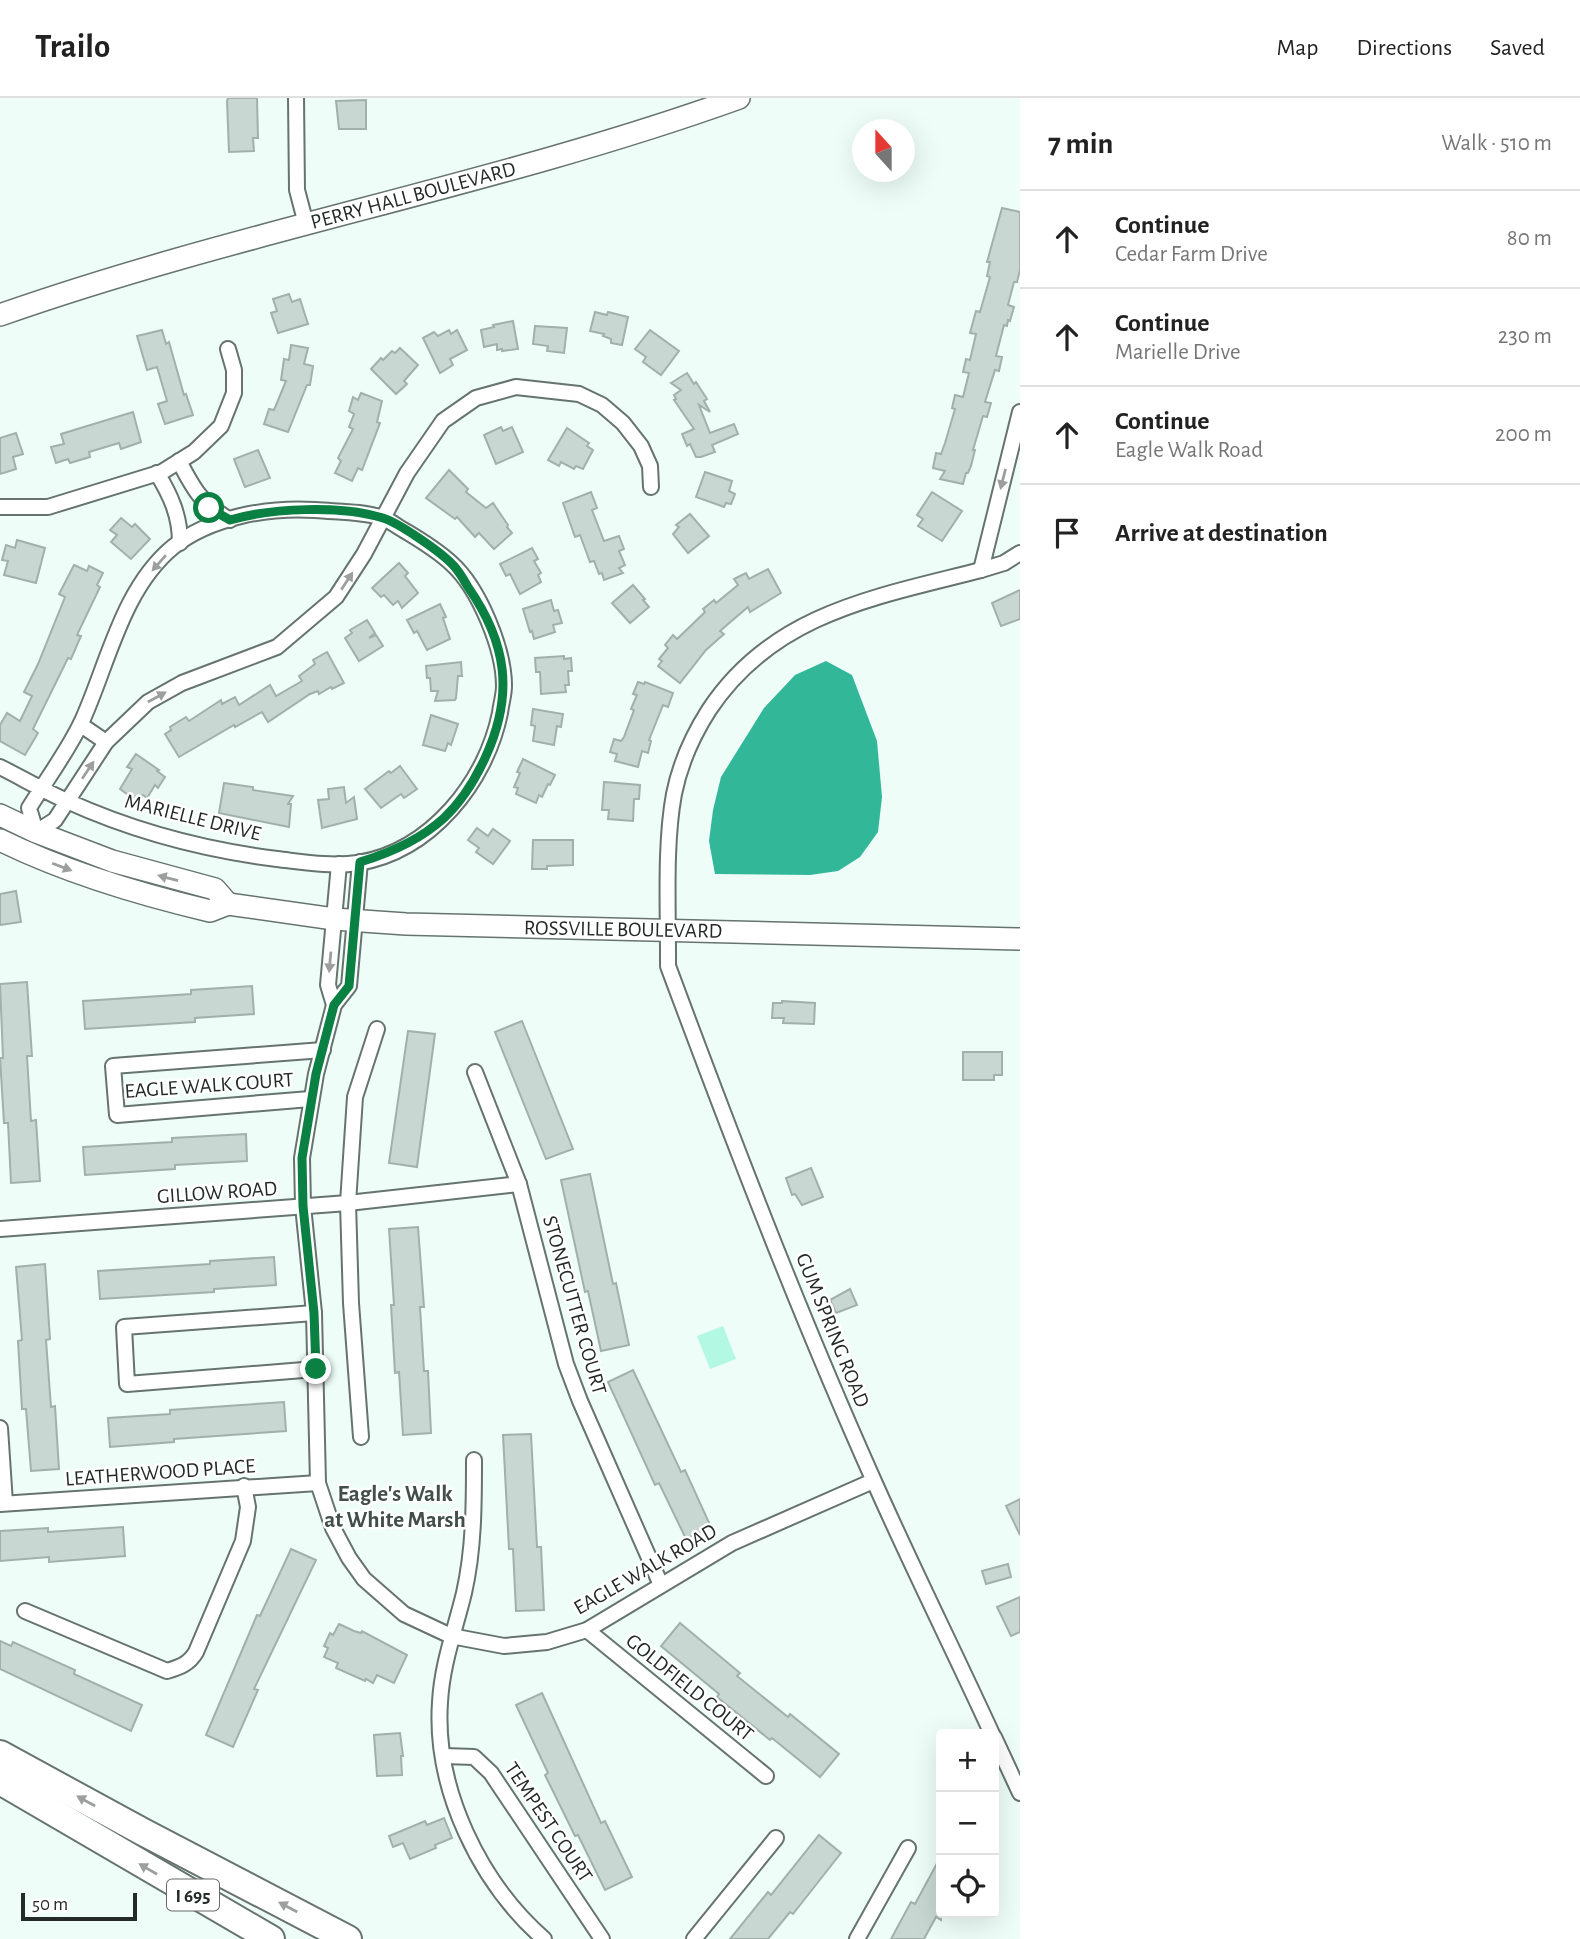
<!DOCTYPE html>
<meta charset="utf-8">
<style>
:root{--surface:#fff;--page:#f6f6f6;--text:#222;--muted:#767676;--line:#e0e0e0}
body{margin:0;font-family:"Alegreya Sans",sans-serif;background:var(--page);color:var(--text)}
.controls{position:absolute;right:21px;bottom:21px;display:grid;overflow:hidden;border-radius:7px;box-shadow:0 7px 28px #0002}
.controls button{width:63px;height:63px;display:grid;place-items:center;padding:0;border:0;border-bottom:2px solid var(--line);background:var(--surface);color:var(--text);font:35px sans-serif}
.compass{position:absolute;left:852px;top:21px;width:63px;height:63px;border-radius:50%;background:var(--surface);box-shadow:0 7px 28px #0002;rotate:339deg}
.scale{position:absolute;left:21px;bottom:18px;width:116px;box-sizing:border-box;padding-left:7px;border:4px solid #242a28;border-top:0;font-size:19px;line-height:24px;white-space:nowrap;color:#242a28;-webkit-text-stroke:5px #fff;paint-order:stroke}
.stop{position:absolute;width:21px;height:21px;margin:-16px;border:5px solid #0b8043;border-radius:50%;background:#fff}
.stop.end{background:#0b8043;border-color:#fff;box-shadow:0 2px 7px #0008}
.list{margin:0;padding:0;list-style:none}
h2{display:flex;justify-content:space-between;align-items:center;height:91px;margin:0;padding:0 28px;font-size:30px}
h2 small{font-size:23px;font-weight:400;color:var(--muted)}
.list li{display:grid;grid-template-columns:46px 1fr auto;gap:21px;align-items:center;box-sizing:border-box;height:98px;padding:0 28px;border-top:2px solid var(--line)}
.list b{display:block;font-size:26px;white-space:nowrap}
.list p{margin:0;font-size:23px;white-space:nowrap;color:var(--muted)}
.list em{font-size:23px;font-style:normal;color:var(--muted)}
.icon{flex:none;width:38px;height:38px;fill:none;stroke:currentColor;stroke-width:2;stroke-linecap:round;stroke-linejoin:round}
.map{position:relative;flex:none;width:1020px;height:1841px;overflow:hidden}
header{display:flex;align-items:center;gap:42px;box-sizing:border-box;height:98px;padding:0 35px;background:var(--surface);border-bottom:2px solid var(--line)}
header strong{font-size:33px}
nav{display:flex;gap:38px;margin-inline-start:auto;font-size:24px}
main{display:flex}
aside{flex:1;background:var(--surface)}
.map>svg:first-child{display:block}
</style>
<header>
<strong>Trailo</strong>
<nav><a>Map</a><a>Directions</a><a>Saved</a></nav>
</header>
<main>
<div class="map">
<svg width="1020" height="1841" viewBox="0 0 1020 1841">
<rect width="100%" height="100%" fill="#eefdf8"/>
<polygon fill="#b2f8e3" points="723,1228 736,1261 710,1271 697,1238"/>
<polygon fill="#33b799" points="826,563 852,577 877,643 882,699 878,734 860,759 838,773 810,777 715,776 709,743 713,712 721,679 764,610 795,577"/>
<g fill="#c8d7d2" stroke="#a2b0ab" stroke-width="2">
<polygon points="228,0 257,0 258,40 253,40 254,53 229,54 227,3"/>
<polygon points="366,2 366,31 339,31 336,3"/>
<polygon points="1002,110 1020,114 1020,172 1017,184 1014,184 1008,207 1014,209 1010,223 1008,222 1007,228 1004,227 996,258 1002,259 999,273 995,272 985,304 991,305 987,319 983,318 973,352 975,352 971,368 968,375 966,375 963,386 940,381 945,373 933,370 936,355 941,356 945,345 955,311 952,310 955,297 963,299 969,275 963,274 966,261 970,262 976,236 970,235 976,213 980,214 990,179 987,178 990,164 987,164"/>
<polygon points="289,196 292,204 300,201 308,226 278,235 271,215 277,213 273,201"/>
<polygon points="595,214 607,217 608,214 628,219 622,247 611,245 611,241 603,238 604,236 590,233"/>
<polygon points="513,223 518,251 502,253 502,251 497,252 497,246 484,249 481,232 494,229 493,227"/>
<polygon points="535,228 567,230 564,255 547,253 548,248 533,246"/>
<polygon points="162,232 166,246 169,244 184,297 186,296 193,317 165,326 158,306 167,303 157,269 147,272 137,238"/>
<polygon points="449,232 451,236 457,232 467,252 450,261 453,267 440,275 423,240 434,234 438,238"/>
<polygon points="650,232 679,253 661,277 643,264 646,259 635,251"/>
<polygon points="291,247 308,250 304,266 313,268 310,287 307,287 288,334 264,326 269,311 274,312 286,283 281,282 284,261 289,262"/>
<polygon points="400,250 418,267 404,283 407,286 396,296 371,271 381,260 383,262 392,253 395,255"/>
<polygon points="687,275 694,286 696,284 707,301 704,303 710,314 699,307 710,335 734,326 738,336 712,347 715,354 701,359 696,359 690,346 687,348 682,336 694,331 674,302 676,301 674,297 681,292 671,285"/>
<polygon points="361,295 382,303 377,324 380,325 362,372 358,370 352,383 335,375 341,363 338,360 353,331 349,329 354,316 349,313 353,299 358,302"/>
<polygon points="133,314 141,344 121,351 119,345 89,354 90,359 70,365 68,361 56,365 51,349 64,346 61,336"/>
<polygon points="501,329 503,333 512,329 523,354 496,366 484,337"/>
<polygon points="567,330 589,345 587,348 593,352 583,371 576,368 574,371 561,364 559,368 548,362"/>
<polygon points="16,335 23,356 13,359 16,371 0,376 0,340"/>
<polygon points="258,352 270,380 245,389 234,361"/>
<polygon points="449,372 468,391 466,394 486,410 493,405 508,427 507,429 512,435 494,451 479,435 475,439 457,419 455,421 426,400"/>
<polygon points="705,374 732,383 729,393 735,396 731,406 726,405 724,409 696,399"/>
<polygon points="591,394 597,410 592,412 604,443 619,438 624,451 619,453 625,467 619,470 623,475 604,482 602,475 599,476 594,463 590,464 580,437 575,439 563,405"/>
<polygon points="932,394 962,413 942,443 918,428 923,421 917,417"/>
<polygon points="690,416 709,438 688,455 673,436 679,429 676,427"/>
<polygon points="121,420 132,429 135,426 150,441 131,461 111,444 117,437 110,432"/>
<polygon points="17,442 45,450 36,485 4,477 8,463 2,462 6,447 15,450"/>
<polygon points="532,450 538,461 534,463 541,475 538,477 541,484 520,496 510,476 506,478 500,466"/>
<polygon points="399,465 408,475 405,478 418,495 402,510 398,503 393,507 384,497 381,499 372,490"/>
<polygon points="74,467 87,473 89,468 103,475 97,487 100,489 77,537 81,538 71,561 68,560 33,631 38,635 25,657 0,643 0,627 7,615 20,623 32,598 24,594 38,566 65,499 59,496"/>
<polygon points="768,471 781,495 750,514 748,509 720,533 724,536 706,552 680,585 658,568 662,563 659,561 668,550 665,547 673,537 677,541 705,514 703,511 714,502 716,505 738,487 734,481 746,475 749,481"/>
<polygon points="633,487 645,501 643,502 649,509 630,525 612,505"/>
<polygon points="1020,492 1020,521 1001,528 992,505"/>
<polygon points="551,502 554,513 558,512 562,525 553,527 555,534 534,541 532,533 530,534 523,511"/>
<polygon points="440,506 446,519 443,520 450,541 427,552 417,533 414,535 407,522"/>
<polygon points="367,522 375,535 369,540 376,537 383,548 359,563 345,540 352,535 350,532"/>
<polygon points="327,554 344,585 332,591 331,589 319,596 318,593 310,596 268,624 262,614 235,629 234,627 179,659 165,636 171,632 170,629 186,619 189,623 221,602 222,606 235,599 239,607 270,587 276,598 302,583 299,578 315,566 313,562"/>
<polygon points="564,558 564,561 571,560 572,573 568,573 569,587 565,587 566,594 541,596 540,574 536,574 535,560"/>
<polygon points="461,564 462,578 458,578 456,600 455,602 435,603 438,593 431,593 430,580 427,580 426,568"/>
<polygon points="638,584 644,586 645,584 673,595 668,609 663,607 649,642 651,643 648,655 642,653 638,669 615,663 617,656 610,654 614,641 621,643 624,639 634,612 631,611 637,597 633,596"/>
<polygon points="533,611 563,616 561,629 557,628 554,647 533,643 535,628 531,627"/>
<polygon points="431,617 458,626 451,647 448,645 445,653 423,647"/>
<polygon points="136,656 159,672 157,673 165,679 158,690 155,687 147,700 143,697 138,704 120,691 132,671 127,669"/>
<polygon points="523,661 555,677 550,687 548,686 542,699 539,697 536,705 516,696 518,690 514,689 520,675 517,674"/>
<polygon points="400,668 417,691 404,700 401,696 381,710 365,691 389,673 391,675"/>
<polygon points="604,684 640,687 639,701 634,701 633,723 608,721 609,712 602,712"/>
<polygon points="224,685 253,689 253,692 293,698 288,706 291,706 289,729 219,715"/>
<polygon points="344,689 346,705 354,699 357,721 322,730 318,702 329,701 328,691"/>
<polygon points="477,730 488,738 493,731 510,743 493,766 476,754 479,750 468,742"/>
<polygon points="533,742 573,742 573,767 547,768 547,771 532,771"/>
<polygon points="16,793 21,824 0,827 0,796"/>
<polygon points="27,884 32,958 27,958 31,1023 36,1022 40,1083 11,1085 8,1025 4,1025 0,960 3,960 0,886"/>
<polygon points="252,888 254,916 195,920 195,924 85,931 83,903 191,896 191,892"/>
<polygon points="782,903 815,905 814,926 783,925 784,920 772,920 773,905 782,905"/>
<polygon points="522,923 573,1051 546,1061 495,934"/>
<polygon points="408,933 435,936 417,1069 389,1065"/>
<polygon points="963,954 1002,954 1002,977 994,977 994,982 963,982"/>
<polygon points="246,1036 247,1063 175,1067 175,1071 85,1077 83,1049 172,1044 172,1040"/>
<polygon points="811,1070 823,1099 802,1107 795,1096 792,1097 786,1080"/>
<polygon points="590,1076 613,1186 616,1185 629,1247 601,1253 588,1193 585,1194 561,1082"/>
<polygon points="418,1129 424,1209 420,1209 424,1273 428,1273 431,1335 403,1337 399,1274 395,1275 391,1207 394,1207 389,1131"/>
<polygon points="274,1159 276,1187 214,1191 214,1194 100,1201 98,1173 210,1166 210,1163"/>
<polygon points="45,1166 50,1241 46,1242 51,1309 55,1308 59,1371 31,1373 26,1311 22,1311 18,1243 22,1242 16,1169"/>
<polygon points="850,1191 857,1207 836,1215 830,1202"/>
<polygon points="633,1272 681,1374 685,1372 711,1429 686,1441 659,1385 655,1387 608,1284"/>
<polygon points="284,1304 286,1333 174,1341 174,1344 110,1349 108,1320 170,1316 170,1312"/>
<polygon points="531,1336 537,1449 541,1449 544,1512 516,1513 513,1451 509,1451 503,1337"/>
<polygon points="1020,1401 1020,1437 1006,1408"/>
<polygon points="123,1429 125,1458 49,1464 49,1459 0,1463 0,1433 48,1430 48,1434"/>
<polygon points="291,1451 316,1462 254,1591 258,1592 233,1649 206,1637 257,1517 260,1518"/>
<polygon points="1008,1466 1011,1479 986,1486 982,1473"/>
<polygon points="1020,1499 1020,1534 1011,1538 997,1509"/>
<polygon points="680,1525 740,1575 737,1578 788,1619 790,1616 839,1656 820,1679 772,1640 770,1642 717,1599 719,1596 661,1548"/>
<polygon points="339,1526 354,1533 361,1535 362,1533 407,1557 394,1585 377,1577 373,1585 366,1581 365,1583 336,1570 338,1565 324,1559 328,1550 324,1548 330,1535 333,1537"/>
<polygon points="0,1543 11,1548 13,1544 75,1572 74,1576 142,1607 131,1633 0,1571"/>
<polygon points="542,1595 601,1725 605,1723 632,1779 605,1792 578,1737 575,1738 545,1677 548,1675 516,1607"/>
<polygon points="400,1635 403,1658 401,1658 402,1677 377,1678 374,1637"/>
<polygon points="444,1720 452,1740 435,1747 436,1750 410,1761 403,1745 393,1749 389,1738 425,1723 427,1727"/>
<polygon points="819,1737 841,1755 793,1816 790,1814 768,1841 730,1841 768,1794 771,1797"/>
<polygon points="941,1758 941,1822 936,1819 924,1841 891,1841 911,1804 915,1806"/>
</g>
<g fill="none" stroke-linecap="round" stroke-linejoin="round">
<g stroke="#66736f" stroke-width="18">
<g id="minor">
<polyline points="296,0 297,92 306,126"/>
<polyline points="1020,314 981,472 1004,465 1020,455"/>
<path d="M 179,363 C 194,392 201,405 230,422"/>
<path d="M 157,375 C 171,398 180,418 180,445"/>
<polyline points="0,409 48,409 162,374 194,354 221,328 234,295 234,272 228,251"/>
<path d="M 981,472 C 876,499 773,515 709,612 C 693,637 680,666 674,696 C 665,744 668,806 668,855 L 668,868 C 732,1040 798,1213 873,1381 C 911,1467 953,1551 992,1636"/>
<polyline points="81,627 106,644"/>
<path d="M 0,669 C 22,680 44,693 67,703 C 133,733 205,752 277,761 C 303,764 331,769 358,765 C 431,753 486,684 500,615 C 501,606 504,597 504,588 C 504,551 479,490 451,465 C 438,453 422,443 407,434 C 399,430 391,423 383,420 C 362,413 337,414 315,412 C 268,409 210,419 173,449 C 122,491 108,566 82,623 C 68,653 46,682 29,710 L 36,734 L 55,722 L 106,644 L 148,604 L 182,585 L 277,549 L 336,499 L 364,456 L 407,375 L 443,323 L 476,300 L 516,289 L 579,296 L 602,307 L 623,325 L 641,348 L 650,368 L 651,389"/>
<polyline points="360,764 349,888 334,907 316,976 302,1060 303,1108 314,1215 318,1385 333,1430 349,1460 364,1481 404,1516 451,1538 504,1548 547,1544 587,1532 732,1445 873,1383"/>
<polyline points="334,907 328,887 339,766"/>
<polyline points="475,974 519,1086 566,1266 580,1303 661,1487"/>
<polyline points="310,1001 117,1017 113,968 323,952"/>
<polyline points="0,1131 348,1105 519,1086"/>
<polyline points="314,1215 124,1229 127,1286 316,1271"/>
<polyline points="0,1330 5,1405"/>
<polyline points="361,1339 351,1205 348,1105 355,999 377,931"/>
<path d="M 474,1362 C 474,1406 474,1451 464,1495 C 455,1532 442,1566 440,1604 C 434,1691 480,1785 544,1841"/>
<polyline points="0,1406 318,1385"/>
<path d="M 25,1513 L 167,1573 C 180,1569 189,1566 196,1554 L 243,1443 L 248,1409 L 244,1388"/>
<polyline points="587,1532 766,1678"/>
<polyline points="994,1639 1020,1695"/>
<polyline points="444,1658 474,1659 491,1675 602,1841"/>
<polyline points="694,1841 776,1740"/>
<polyline points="857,1841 908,1750"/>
</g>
</g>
<g stroke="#66736f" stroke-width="24">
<g id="secondary">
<path d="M 0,217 C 242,132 497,87 739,0"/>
<polyline points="0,717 36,734 112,763 215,791 228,806"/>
<path d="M 0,742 C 67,775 138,796 210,813 L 228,806 L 334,821 L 406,826 L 1020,841"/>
</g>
</g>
<g stroke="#66736f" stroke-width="30">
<g id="motorway">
<polyline points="0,1656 143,1734 348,1841"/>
<polyline points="0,1683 271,1841"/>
</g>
</g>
<use href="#minor" stroke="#fff" stroke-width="14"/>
<use href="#secondary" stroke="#fff" stroke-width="21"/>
<use href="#motorway" stroke="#fff" stroke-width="26"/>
</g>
<defs><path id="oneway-solid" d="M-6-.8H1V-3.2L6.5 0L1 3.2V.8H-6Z" transform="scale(1.75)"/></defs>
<g fill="#9c9f9e">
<use href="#oneway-solid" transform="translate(1003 381) rotate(104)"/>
<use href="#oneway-solid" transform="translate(159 465) rotate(131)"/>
<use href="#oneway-solid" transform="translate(347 483) rotate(-57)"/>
<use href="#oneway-solid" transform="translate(157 599) rotate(-29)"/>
<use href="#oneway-solid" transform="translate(88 672) rotate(-56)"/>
<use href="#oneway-solid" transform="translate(62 769) rotate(21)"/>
<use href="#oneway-solid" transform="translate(168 780) rotate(-165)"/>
<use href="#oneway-solid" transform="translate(330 864) rotate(95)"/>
<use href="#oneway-solid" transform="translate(86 1703) rotate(-151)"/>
<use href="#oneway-solid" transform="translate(148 1771) rotate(-150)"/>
<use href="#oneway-solid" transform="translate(288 1809) rotate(-152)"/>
</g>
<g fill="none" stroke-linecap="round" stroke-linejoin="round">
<path stroke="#0b8043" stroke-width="9" d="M 209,410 L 230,422 C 271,410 341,407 383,420 C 399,425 441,454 453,467 C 459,473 464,482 468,489 C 507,545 514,596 486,658 C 476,680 462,703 444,720 C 421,741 390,755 360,764 L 349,888 L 334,907 L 316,976 L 302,1060 L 303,1108 L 314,1215 L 316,1271"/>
</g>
<g text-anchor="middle" stroke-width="5" stroke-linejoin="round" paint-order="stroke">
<rect fill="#fff" stroke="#666a68" stroke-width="2" x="167" y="1781.5" width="52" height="31" rx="5"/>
<g font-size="19" font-weight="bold" fill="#242a28">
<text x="193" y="1804">I 695</text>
</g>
<g font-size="21" fill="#242a28" stroke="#fff">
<text transform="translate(413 97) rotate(-15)" y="7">PERRY HALL BOULEVARD</text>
<text transform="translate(193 719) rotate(14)" y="7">MARIELLE DRIVE</text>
<text transform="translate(623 831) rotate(1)" y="7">ROSSVILLE BOULEVARD</text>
<text transform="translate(209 987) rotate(-4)" y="7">EAGLE WALK COURT</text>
<text transform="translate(217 1094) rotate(-4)" y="7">GILLOW ROAD</text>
<text transform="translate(575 1207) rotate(74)" y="7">STONECUTTER COURT</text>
<text transform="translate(833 1232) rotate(68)" y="7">GUM SPRING ROAD</text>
<text transform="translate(160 1374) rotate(-4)" y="7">LEATHERWOOD PLACE</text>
<text transform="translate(645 1471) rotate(-30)" y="7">EAGLE WALK ROAD</text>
<text transform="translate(690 1589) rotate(39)" y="7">GOLDFIELD COURT</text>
<text transform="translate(549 1724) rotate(56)" y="7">TEMPEST COURT</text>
</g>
<g font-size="23" font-weight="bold" fill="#424e4a" stroke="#fff">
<text x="395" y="1403">Eagle's Walk<tspan x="395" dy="26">at White Marsh</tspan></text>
</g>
</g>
</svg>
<div class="controls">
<button>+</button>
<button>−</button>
<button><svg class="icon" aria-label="locate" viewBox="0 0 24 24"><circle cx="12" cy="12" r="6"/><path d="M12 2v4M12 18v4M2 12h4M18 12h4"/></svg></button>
</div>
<svg class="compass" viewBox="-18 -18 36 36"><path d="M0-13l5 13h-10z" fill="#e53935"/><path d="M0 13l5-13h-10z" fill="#767676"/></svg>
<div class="scale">50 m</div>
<div class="stop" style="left:209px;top:410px"></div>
<div class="stop end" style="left:316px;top:1271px"></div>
</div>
<aside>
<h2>7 min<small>Walk · 510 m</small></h2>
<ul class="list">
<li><svg class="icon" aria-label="ahead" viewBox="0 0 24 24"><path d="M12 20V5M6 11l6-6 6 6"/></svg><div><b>Continue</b><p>Cedar Farm Drive</p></div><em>80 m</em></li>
<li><svg class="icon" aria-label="ahead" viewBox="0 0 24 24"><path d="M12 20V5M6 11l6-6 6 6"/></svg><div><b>Continue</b><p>Marielle Drive</p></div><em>230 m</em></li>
<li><svg class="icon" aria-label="ahead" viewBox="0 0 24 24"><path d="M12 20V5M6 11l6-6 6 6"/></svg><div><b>Continue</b><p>Eagle Walk Road</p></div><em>200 m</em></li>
<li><svg class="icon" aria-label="arrive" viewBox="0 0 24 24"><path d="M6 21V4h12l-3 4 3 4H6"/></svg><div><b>Arrive at destination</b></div></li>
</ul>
</aside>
</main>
